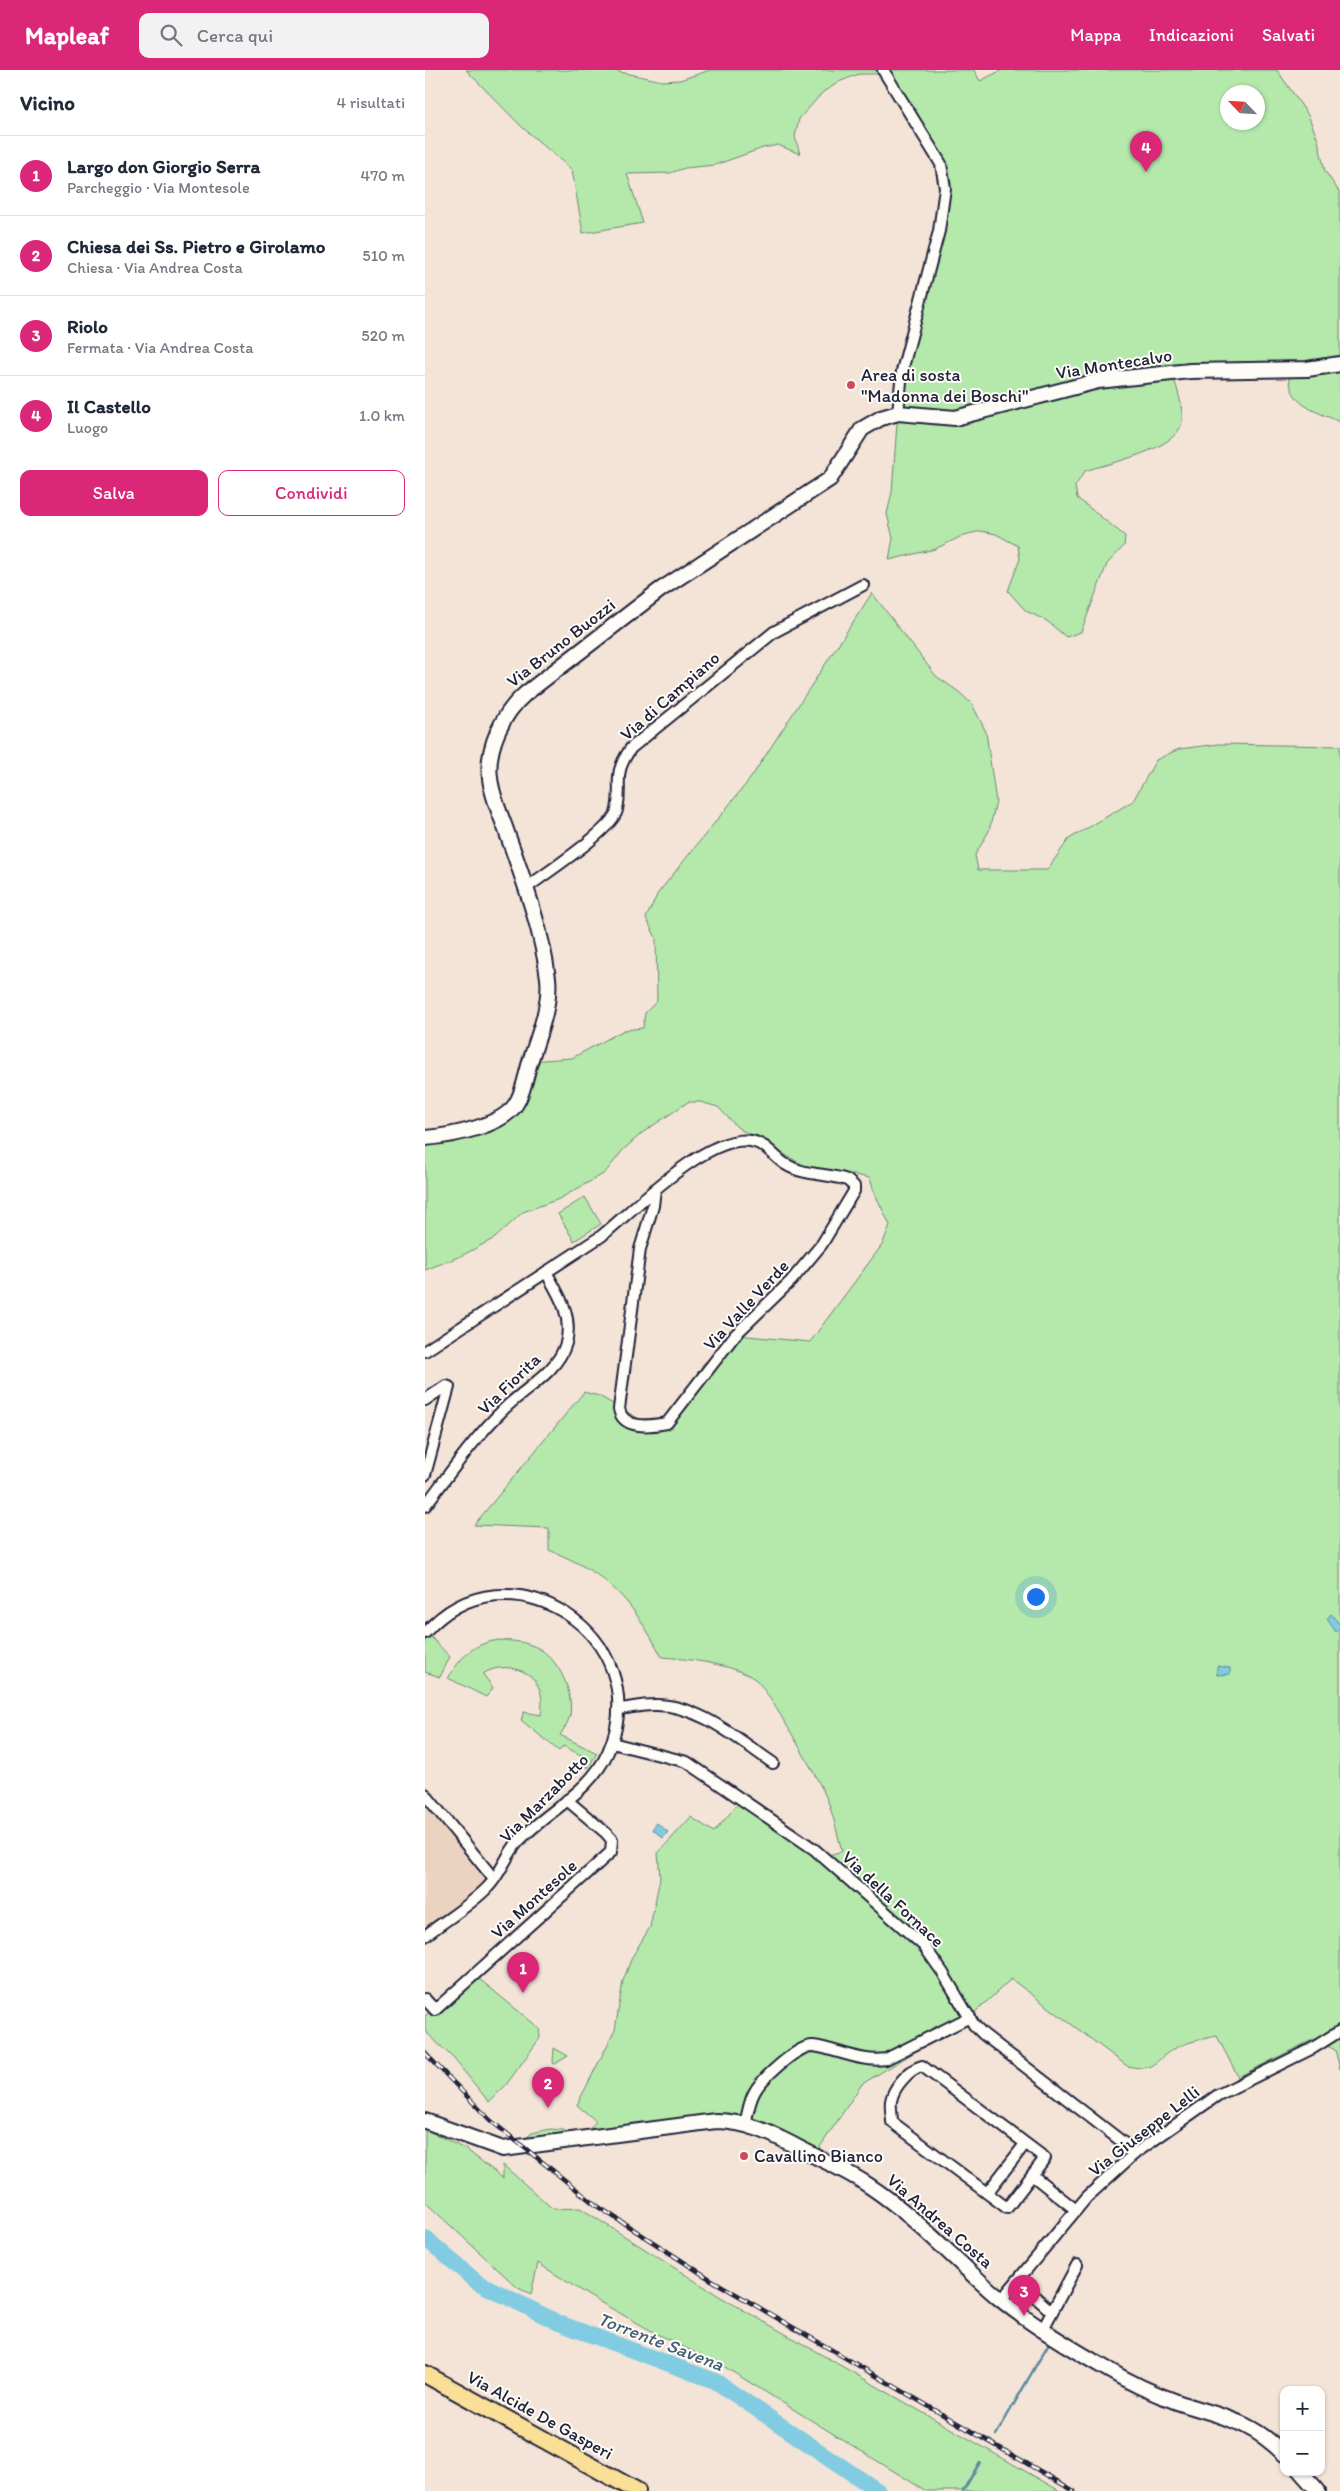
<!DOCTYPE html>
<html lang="it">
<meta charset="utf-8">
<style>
:root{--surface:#fff;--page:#f2f2f3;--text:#1f2937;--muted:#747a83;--line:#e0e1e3;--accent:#db2777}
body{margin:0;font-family:Itim,sans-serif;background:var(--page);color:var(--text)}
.controls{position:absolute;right:15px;bottom:15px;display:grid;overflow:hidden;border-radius:10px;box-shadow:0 1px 4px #0004}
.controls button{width:45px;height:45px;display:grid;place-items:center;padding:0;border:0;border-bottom:1px solid var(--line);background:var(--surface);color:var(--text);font:25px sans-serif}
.compass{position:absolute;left:795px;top:15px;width:45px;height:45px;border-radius:50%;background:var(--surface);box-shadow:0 1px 4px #0004;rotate:295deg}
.you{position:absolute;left:610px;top:1526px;width:18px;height:18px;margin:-12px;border:4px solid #fff;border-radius:50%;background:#1a73e8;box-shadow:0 0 0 8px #1a73e833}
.badge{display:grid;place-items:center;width:32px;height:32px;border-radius:50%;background:var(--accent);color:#fff;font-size:16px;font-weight:700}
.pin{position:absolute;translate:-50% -41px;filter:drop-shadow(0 1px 2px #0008)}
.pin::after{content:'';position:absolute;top:26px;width:18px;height:15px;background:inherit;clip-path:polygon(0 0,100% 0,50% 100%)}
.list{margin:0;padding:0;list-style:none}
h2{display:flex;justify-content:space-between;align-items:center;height:65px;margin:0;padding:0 20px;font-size:21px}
h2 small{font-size:16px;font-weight:400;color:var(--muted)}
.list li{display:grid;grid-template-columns:32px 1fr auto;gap:15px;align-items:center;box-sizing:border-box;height:80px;padding:0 20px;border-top:1px solid var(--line)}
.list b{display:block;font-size:19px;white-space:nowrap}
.list p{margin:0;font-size:16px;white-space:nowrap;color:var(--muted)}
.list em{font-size:16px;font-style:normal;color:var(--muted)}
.actions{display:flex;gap:10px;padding:15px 20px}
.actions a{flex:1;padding:11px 0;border:1px solid var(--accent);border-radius:10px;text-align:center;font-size:18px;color:var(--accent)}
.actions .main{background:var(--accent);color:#fff}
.icon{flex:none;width:28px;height:28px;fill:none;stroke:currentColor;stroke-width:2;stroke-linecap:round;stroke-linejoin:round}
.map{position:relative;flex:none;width:915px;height:2421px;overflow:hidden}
header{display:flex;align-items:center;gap:30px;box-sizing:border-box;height:70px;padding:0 25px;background:var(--accent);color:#fff}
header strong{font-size:24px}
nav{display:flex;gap:28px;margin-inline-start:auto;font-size:18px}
.search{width:350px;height:45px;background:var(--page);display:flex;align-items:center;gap:12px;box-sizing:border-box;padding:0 18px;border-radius:10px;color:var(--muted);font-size:19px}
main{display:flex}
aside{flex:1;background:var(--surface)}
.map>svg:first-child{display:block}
</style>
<header>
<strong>Mapleaf</strong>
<div class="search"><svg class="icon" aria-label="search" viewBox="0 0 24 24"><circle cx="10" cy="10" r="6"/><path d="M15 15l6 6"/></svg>Cerca qui</div>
<nav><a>Mappa</a><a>Indicazioni</a><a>Salvati</a></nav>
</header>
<main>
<aside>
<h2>Vicino<small>4 risultati</small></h2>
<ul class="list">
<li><span class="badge">1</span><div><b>Largo don Giorgio Serra</b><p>Parcheggio · Via Montesole</p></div><em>470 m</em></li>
<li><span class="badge">2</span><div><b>Chiesa dei Ss. Pietro e Girolamo</b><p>Chiesa · Via Andrea Costa</p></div><em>510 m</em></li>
<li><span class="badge">3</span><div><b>Riolo</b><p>Fermata · Via Andrea Costa</p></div><em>520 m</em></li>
<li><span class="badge">4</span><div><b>Il Castello</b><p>Luogo</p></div><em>1.0 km</em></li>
</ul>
<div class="actions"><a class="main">Salva</a><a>Condividi</a></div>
</aside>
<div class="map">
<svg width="915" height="2421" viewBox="0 0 915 2421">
<rect width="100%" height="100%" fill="#f3e4d7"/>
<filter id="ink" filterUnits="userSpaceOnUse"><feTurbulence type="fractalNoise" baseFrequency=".02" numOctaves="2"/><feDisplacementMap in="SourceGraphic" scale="10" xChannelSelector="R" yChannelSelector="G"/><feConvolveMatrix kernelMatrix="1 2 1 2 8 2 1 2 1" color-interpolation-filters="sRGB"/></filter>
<g filter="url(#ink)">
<polygon fill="#ecd3c1" points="0,1728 69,1808 0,1858"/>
<g fill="#b4e9ab" stroke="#6b8673" fill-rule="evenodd">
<path d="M 41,0 L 186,0 L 237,11 L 255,10 L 285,0 L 549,0 L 555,11 L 577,0 L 852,0 L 883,45 L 893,70 L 900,101 L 915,123 L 915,352 C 887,339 863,336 864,300 L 748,306 C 753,321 758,336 757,352 C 753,380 683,393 660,401 L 650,416 L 652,428 L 700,466 L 699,476 L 682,494 L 656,562 L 641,567 L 622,551 L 601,541 L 583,521 L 595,489 L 593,476 L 571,464 L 556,461 L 539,465 L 510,479 L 464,490 L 468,468 L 462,444 L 467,422 L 474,326 L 510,191 L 518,89 L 496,51 L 466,13 L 452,4 L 434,4 L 416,11 L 398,22 L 374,49 L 370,67 L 375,84 L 353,75 L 338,78 L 290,95 L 260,98 L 245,103 L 202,104 L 218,153 L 158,163 L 147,100 L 97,57 ZM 802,22 L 832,22 L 832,52 L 802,52 Z"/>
<path d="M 447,523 L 511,606 L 534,622 L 547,634 L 561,662 L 571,732 L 564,761 L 550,785 L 553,800 L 622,800 L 644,769 L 708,731 L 731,690 L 754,679 L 794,674 L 915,676 L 915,1999 L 910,1980 L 889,1969 L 813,2007 L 792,1966 C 778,1969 760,1972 747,1980 C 726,1993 732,2002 702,1996 L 586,1909 L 529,1962 L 490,1982 L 437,2014 L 391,2083 L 308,2052 L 164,2062 L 164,2060 L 171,2051 L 152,2035 L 190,1960 L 198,1911 L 207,1887 L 225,1857 L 235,1808 L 233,1783 L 266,1747 L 289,1762 L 317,1729 L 398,1787 L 417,1781 C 413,1766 409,1749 404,1734 C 398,1716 342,1618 330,1609 C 308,1594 263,1589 237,1587 C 206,1530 186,1505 124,1480 L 124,1458 L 49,1455 L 159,1322 L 174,1326 L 218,1351 L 239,1349 L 255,1335 L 278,1294 L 312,1265 L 385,1272 L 457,1175 L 465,1155 L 449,1122 L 445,1108 L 378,1095 L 313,1058 L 293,1037 L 275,1032 L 263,1032 L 217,1063 L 198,1080 L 180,1103 L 134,1129 L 98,1142 L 70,1168 L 36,1186 L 0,1200 L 0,1064 L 63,1051 L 92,1026 L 103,991 L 147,988 L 199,960 L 218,958 L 220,943 L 232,931 L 231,868 L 221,848 L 233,823 L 325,709 Z"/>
<polygon points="160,1127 176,1154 149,1171 133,1144"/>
<polygon points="5,1566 25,1587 15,1607 0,1602 0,1571"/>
<path d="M 75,1570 C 85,1571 96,1571 106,1575 C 131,1583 149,1619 145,1645 C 143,1653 139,1659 135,1665 L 172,1683 L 163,1698 L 158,1694 L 162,1688 L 138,1676 L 134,1681 L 96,1650 L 99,1642 L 116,1645 C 117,1636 118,1627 114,1618 C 106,1597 75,1592 58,1604 L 68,1618 L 61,1627 L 23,1608 C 37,1586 48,1573 75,1570 Z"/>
<polygon points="47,1903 114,1958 115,1968 81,2015 64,2032 29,1989 0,1961 0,1946"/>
<polygon points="129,1978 143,1986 130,1994 128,1993"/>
<polygon points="0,2059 42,2080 78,2108 78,2095 128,2139 155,2138 294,2226 635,2421 501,2421 298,2296 234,2265 164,2226 113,2193 106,2224 93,2218 0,2132"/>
<polygon points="125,2059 138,2060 145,2063 101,2068 107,2063"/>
</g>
<g fill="#81cce2" stroke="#5b889f">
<polygon points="906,1544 915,1555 915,1559 911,1562 902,1549"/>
<polygon points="792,1596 805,1598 805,1604 792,1605"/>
<polygon points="232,1753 243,1762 238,1768 227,1759"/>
</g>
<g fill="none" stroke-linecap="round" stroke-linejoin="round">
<g stroke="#5b889f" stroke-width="2.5">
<polyline points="571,2365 624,2273"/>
<polyline points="538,2421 555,2392"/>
</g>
<polyline stroke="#81cce2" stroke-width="16" points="0,2168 52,2212 134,2253 290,2311 453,2421"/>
<g stroke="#22223b" stroke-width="14">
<g id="street">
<polyline points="458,0 516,94 520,118 514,161 477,301 473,343"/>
<path d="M 100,819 C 119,804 188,760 192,740 C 198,711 186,707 206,678 L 349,562 L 438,515"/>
<path d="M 0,1281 L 175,1167 C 209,1140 280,1064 326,1071 C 342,1074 348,1086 360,1094 C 379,1106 402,1103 422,1110 L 429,1116 L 429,1121 L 397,1174 L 382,1192 L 366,1211 L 310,1265 L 242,1353 C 226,1356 198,1360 194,1339 L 215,1179 L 228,1136 L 230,1119"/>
<polyline points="0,1330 21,1316 24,1317 0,1405"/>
<path d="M 0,1436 C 25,1403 49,1368 79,1339 C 99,1319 133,1302 141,1273 C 148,1246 134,1225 121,1202"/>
<path d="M 0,1563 C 82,1468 234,1567 183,1682 C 165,1723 121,1741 92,1773 C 81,1786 75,1805 63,1817 C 45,1836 20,1850 0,1866"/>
<path d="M 193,1639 C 205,1638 216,1635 228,1635 C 272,1633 314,1670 348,1693"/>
<polyline points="187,1673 262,1692 389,1779 499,1876 518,1903 549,1955 558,1964 700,2074 709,2084"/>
<polyline points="0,1724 69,1809"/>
<polyline points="0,1929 10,1940 186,1782 187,1770 181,1763 142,1730"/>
<path d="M 497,1996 L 620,2088 L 582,2138 L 467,2052 C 467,2045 465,2038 466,2031 C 468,2018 484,1999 497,1996 Z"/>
<path d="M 320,2053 C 323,2044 324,2032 329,2023 C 335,2010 373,1975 388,1976 C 412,1979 436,1993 461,1989 L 545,1947"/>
<polyline points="607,2105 651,2140"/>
<polyline points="562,2123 600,2074"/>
<polyline points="592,2211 626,2241"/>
<polyline points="576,2230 662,2127 709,2084 793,2025 888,1978 915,1961"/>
<polyline points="618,2259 652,2195"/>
</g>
</g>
<g stroke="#22223b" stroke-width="18">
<g id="secondary">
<path d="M 0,1068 C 25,1066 80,1056 92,1032 C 99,1020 101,1005 105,992 C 113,966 126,936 123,908 C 117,860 99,811 83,766 C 77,747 67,728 65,708 C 61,678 78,643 100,624 L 235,520 L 405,409 L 437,359 L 456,348 L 473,343 L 530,348 L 673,311 L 765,301 L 882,299 L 915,294"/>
<path d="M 0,2051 L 78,2079 L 291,2051 C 325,2051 351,2066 380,2081 C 401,2092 424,2102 443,2115 C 492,2147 531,2192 575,2229 C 607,2255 644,2277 680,2298 C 702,2311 727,2323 752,2332 C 796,2347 824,2349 859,2384"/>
<polyline points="876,2402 893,2421"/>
</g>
</g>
<g stroke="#22223b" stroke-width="20">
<polyline id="primary" points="0,2304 212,2421"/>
</g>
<use href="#street" stroke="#fdfcf7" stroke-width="10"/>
<use href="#secondary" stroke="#fdfcf7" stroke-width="14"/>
<use href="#primary" stroke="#fadf96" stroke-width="16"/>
<g stroke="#22223b" stroke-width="4.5">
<polyline id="rail" points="0,1983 65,2050 172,2136 285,2209 649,2421"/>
</g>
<use href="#rail" stroke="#fdfcf7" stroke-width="2.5" stroke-dasharray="8" stroke-linecap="butt"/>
</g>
</g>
<g fill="#d1495b" stroke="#fdfcf7" stroke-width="2">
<circle cx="426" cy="315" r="5"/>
<circle cx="319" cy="2086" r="5"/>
</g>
<g text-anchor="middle" stroke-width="4" stroke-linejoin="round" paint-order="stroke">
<g font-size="18" fill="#22223b" stroke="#fdfcf7">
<text transform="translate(689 294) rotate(-9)" y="6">Via Montecalvo</text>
<text transform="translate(136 573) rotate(-38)" y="6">Via Bruno Buozzi</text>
<text transform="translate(245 626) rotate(-41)" y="6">Via di Campiano</text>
<text transform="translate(321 1235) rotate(-47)" y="6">Via Valle Verde</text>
<text transform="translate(84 1314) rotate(-44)" y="6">Via Fiorita</text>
<text transform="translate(119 1728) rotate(-45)" y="6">Via Marzabotto</text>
<text transform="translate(109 1829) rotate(-42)" y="6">Via Montesole</text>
<text transform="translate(468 1829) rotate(43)" y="6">Via della Fornace</text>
<text transform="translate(719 2061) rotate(-38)" y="6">Via Giuseppe Lelli</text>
<text transform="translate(515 2151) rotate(41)" y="6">Via Andrea Costa</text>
<text transform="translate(115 2345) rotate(29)" y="6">Via Alcide De Gasperi</text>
</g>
<g font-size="18" fill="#22223b" stroke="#fdfcf7" text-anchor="start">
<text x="436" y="311">Area di sosta<tspan x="436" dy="21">"Madonna dei Boschi"</tspan></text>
<text x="329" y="2092">Cavallino Bianco</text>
</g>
<g font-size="19" font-style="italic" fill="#435e75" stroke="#fdfcf7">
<text transform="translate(236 2271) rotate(21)" y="7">Torrente Savena</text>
</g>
</g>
</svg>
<div class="controls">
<button>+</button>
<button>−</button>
</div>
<svg class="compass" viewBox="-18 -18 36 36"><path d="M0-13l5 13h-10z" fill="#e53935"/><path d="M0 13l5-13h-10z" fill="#747a83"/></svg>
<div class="you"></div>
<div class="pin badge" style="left:98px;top:1923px">1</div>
<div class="pin badge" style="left:123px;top:2038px">2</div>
<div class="pin badge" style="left:599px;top:2246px">3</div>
<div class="pin badge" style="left:721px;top:102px">4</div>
</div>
</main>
